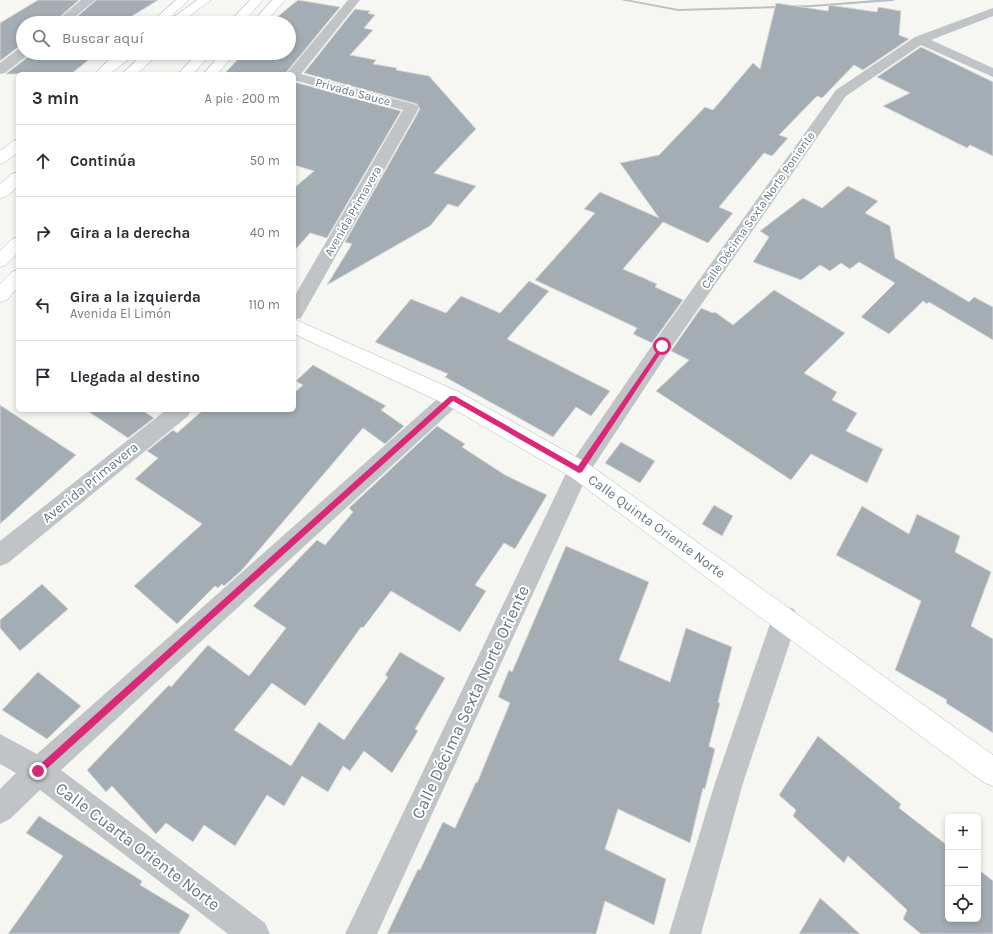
<!DOCTYPE html>
<html lang="es">
<meta charset="utf-8">
<style>
:root{--surface:#fff;--page:#f2f2f3;--text:#2b2b33;--muted:#7c7c81;--line:#e1e1e2}
body{margin:0;font-family:Karla,sans-serif;background:var(--page);color:var(--text)}
.controls{position:absolute;right:12px;bottom:12px;display:grid;overflow:hidden;border-radius:6px;box-shadow:0 2px 6px #0003}
.controls button{width:36px;height:36px;display:grid;place-items:center;padding:0;border:0;border-bottom:1px solid var(--line);background:var(--surface);color:var(--text);font:20px sans-serif}
.stop{position:absolute;width:12px;height:12px;margin:-9px;border:3px solid #db2777;border-radius:50%;background:#fff}
.stop.end{background:#db2777;border-color:#fff;box-shadow:0 1px 4px #0008}
.list{margin:0;padding:0;list-style:none}
h2{display:flex;justify-content:space-between;align-items:center;height:52px;margin:0;padding:0 16px;font-size:17px}
h2 small{font-size:13px;font-weight:400;color:var(--muted)}
.list li{display:grid;grid-template-columns:26px 1fr auto;gap:12px;align-items:center;box-sizing:border-box;height:72px;padding:0 16px;border-top:1px solid var(--line)}
.list b{display:block;font-size:15px;white-space:nowrap}
.list p{margin:0;font-size:13px;white-space:nowrap;color:var(--muted)}
.list em{font-size:13px;font-style:normal;color:var(--muted)}
.icon{flex:none;width:22px;height:22px;fill:none;stroke:currentColor;stroke-width:2;stroke-linecap:round;stroke-linejoin:round}
.map{position:relative;flex:none;width:993px;height:934px;overflow:hidden}
.search{position:absolute;background:var(--surface);box-shadow:0 2px 6px #0003;left:16px;top:16px;width:280px;height:44px;display:flex;align-items:center;gap:10px;box-sizing:border-box;padding:0 14px;border-radius:22px;color:var(--muted);font-size:15px}
.panel{position:absolute;background:var(--surface);box-shadow:0 2px 6px #0003;left:16px;top:72px;width:280px;height:340px;border-radius:6px}
.map>svg:first-child{display:block}
</style>
<div class="map">
<svg width="993" height="934" viewBox="0 0 993 934">
<rect width="100%" height="100%" fill="#f6f6f3"/>
<g fill="none" stroke-linecap="round" stroke-linejoin="round">
<polygon fill="#b5c2c6" fill-rule="evenodd" points="621,0 630,0 678,9 812,5 875,0 895,0 893,1 812,7 678,11"/>
</g>
<g fill="#a4adb3" stroke="#d8d8d6">
<polygon points="38,0 79,0 53,23 23,23 23,47 17,48 0,61 0,23"/>
<polygon points="96,0 158,0 129,18 136,20 132,23 70,23"/>
<polygon points="298,0 340,7 285,74 224,74 244,53 289,53 289,23 274,23 280,19 276,18"/>
<polygon points="776,3 828,11 829,5 877,12 878,7 901,11 899,35 909,39 863,70 854,65 822,98 817,96 779,135 788,138 772,156 764,153 719,207 733,213 708,243 663,222 623,269 657,284 655,287 683,300 652,343 633,334 637,328 535,280 595,213 584,209 600,192 659,218 620,163 659,155 705,107 713,110 753,63 760,69"/>
<polygon points="355,9 370,11 368,13 375,15 364,28 373,30 350,55 376,60 373,64 397,68 396,70 429,76 476,129 434,173 476,186 458,207 448,204 430,226 327,285 352,244 345,242 420,109 417,104 304,73"/>
<polygon points="921,47 993,82 993,156 970,145 967,148 883,106 910,93 877,77"/>
<polygon points="30,53 97,53 71,74 6,74 29,56"/>
<polygon points="294,82 401,111 327,238 310,233 294,251 294,188 314,171 294,165"/>
<polygon points="848,186 878,201 865,213 890,226 895,258 969,302 974,297 993,307 993,340 929,302 927,304 923,301 889,334 861,317 895,283 859,262 850,269 841,263 830,271 820,265 801,280 753,262 769,237 760,231 803,198 822,208"/>
<polygon points="529,281 549,291 507,339 610,391 591,416 576,407 553,437 445,377 448,374 375,342 411,299 446,313 461,296 500,313"/>
<polygon points="774,290 845,333 804,373 837,392 832,400 857,413 846,431 883,449 867,483 811,454 791,480 656,391 689,360 671,351 701,308 713,313 715,312 733,325"/>
<polygon points="313,365 386,406 381,410 404,426 385,444 363,428 241,571 224,586 222,584 218,588 215,586 177,624 134,586 202,524 135,479 158,458 147,451 173,430 177,433 203,410 294,410 294,393 303,385 296,381"/>
<polygon points="0,405 76,455 0,524"/>
<polygon points="86,410 142,410 154,418 128,438"/>
<polygon points="437,426 465,444 462,447 505,475 547,495 515,549 504,543 475,585 486,591 460,632 391,591 363,628 361,627 305,706 272,683 234,730 291,766 319,722 344,740 388,677 385,675 400,652 445,678 415,729 418,731 392,773 364,751 350,771 343,766 328,792 302,776 284,806 267,795 235,846 204,825 193,842 166,823 156,834 112,786 106,792 87,770 169,685 171,687 208,645 249,676 286,628 253,606 317,540 325,545 353,512 349,508"/>
<polygon points="621,442 655,461 640,483 605,463"/>
<polygon points="714,505 733,516 722,536 702,524"/>
<polygon points="862,506 909,534 917,514 960,536 955,552 991,572 971,626 993,639 993,733 946,703 947,700 895,670 921,601 836,555"/>
<polygon points="566,546 649,582 619,660 670,682 686,628 732,647 718,702 720,703 709,746 715,749 705,789 703,788 690,843 618,809 605,849 666,879 654,925 605,901 596,934 387,934 418,869 420,870 443,822 455,828 476,782 477,783 510,703 498,697 509,670 512,672"/>
<polygon points="42,584 68,609 20,651 0,628 0,620"/>
<polygon points="38,672 81,706 47,739 2,710"/>
<polygon points="818,736 901,804 899,808 948,846 948,919 978,919 978,869 993,881 993,934 921,934 903,919 907,910 892,896 848,856 844,863 793,816 796,810 779,795"/>
<polygon points="39,816 142,881 140,885 190,915 179,934 8,934 63,856 26,833"/>
<polygon points="820,898 836,912 860,934 799,934"/>
</g>
<g fill="none" stroke-linecap="round" stroke-linejoin="round">
<g stroke="#b2b8bc" stroke-width="1">
<g id="secondary">
<polygon points="176,0 189,0 164,23 150,23"/>
<polygon points="272,0 285,0 265,23 252,23"/>
<polygon points="116,53 131,53 110,74 95,74"/>
<polygon points="222,53 236,53 217,74 203,74"/>
<polygon points="18,139 18,152 5,162 0,164 0,151 13,141"/>
<polygon points="18,270 18,287 7,300 0,302 0,284 12,272"/>
<polygon points="294,319 459,392 587,463 993,755 993,786 983,782 571,477 445,404 294,334"/>
</g>
</g>
<g stroke="#b3b7ba" stroke-width="1">
<g id="highway">
<polygon points="197,0 211,0 180,23 166,23"/>
<polygon points="250,0 263,0 242,23 229,23"/>
<polygon points="121,53 137,53 112,72 102,72 100,69 102,66"/>
<polygon points="144,53 159,53 137,74 122,74"/>
<polygon points="198,53 212,53 193,74 178,74"/>
<polygon points="18,172 18,186 6,197 0,198 0,184 12,174"/>
<polygon points="18,237 18,253 6,265 0,267 0,251 12,239"/>
</g>
</g>
<g fill="#c0c4c7" fill-rule="evenodd">
<polygon points="81,0 95,0 68,23 54,23"/>
<polygon points="348,0 360,0 301,74 417,105 419,108 301,318 294,320 294,297 403,110 294,80 294,74 286,74"/>
<polygon points="993,8 993,16 931,40 993,68 993,77 921,45 846,96 669,351 587,476 377,934 345,934 571,463 655,341 836,90 915,37"/>
<polygon points="23,48 23,53 29,53 28,55 5,73 0,74 0,63 18,49"/>
<polygon points="452,390 459,392 462,398 459,404 61,770 265,923 270,934 228,934 40,790 10,819 0,824 0,789 16,773 0,764 0,734 37,754 445,392"/>
<polygon points="166,410 191,410 188,416 8,563 0,566 0,541"/>
<polygon points="785,606 794,609 798,618 743,783 701,934 669,934 715,783 772,618 776,609"/>
</g>
<use href="#secondary" fill="#fff" fill-rule="evenodd"/>
<use href="#highway" fill="#fff" fill-rule="evenodd"/>
</g>
<polygon fill="#db2777" points="662,344 665,346 664,348 582,472 579,473 453,401 41,774 36,774 36,768 450,396 455,396 578,466"/>
<g text-anchor="middle" stroke-width="4" stroke-linejoin="round" paint-order="stroke">
<g font-size="12" fill="#667884" stroke="#fff">
<text transform="translate(353 92) rotate(15)" y="4">Privada Sauce</text>
<text transform="translate(758 210) rotate(-55)" y="4">Calle Décima Sexta Norte Poniente</text>
<text transform="translate(353 211) rotate(-60)" y="4">Avenida Primavera</text>
</g>
<g font-size="14" fill="#667884" stroke="#fff">
<text transform="translate(90 482) rotate(-39)" y="5">Avenida Primavera</text>
<text transform="translate(657 526) rotate(36)" y="5">Calle Quinta Oriente Norte</text>
</g>
<g font-size="17" fill="#667884" stroke="#fff">
<text transform="translate(470 702) rotate(-65)" y="6">Calle Décima Sexta Norte Oriente</text>
<text transform="translate(138 846) rotate(37)" y="6">Calle Cuarta Oriente Norte</text>
</g>
</g>
</svg>
<div class="controls">
<button>+</button>
<button>−</button>
<button><svg class="icon" aria-label="locate" viewBox="0 0 24 24"><circle cx="12" cy="12" r="6"/><path d="M12 2v4M12 18v4M2 12h4M18 12h4"/></svg></button>
</div>
<div class="stop" style="left:662px;top:346px"></div>
<div class="stop end" style="left:38px;top:771px"></div>
<div class="search"><svg class="icon" aria-label="search" viewBox="0 0 24 24"><circle cx="10" cy="10" r="6"/><path d="M15 15l6 6"/></svg>Buscar aquí</div>
<section class="panel">
<h2>3 min<small>A pie · 200 m</small></h2>
<ul class="list">
<li><svg class="icon" aria-label="ahead" viewBox="0 0 24 24"><path d="M12 20V5M6 11l6-6 6 6"/></svg><div><b>Continúa</b></div><em>50 m</em></li>
<li><svg class="icon" aria-label="right" viewBox="0 0 24 24"><path d="M7 20v-9h11M14 6l5 5-5 5"/></svg><div><b>Gira a la derecha</b></div><em>40 m</em></li>
<li><svg class="icon" aria-label="left" viewBox="0 0 24 24"><path d="M17 20v-9H6M10 6l-5 5 5 5"/></svg><div><b>Gira a la izquierda</b><p>Avenida El Limón</p></div><em>110 m</em></li>
<li><svg class="icon" aria-label="arrive" viewBox="0 0 24 24"><path d="M6 21V4h12l-3 4 3 4H6"/></svg><div><b>Llegada al destino</b></div></li>
</ul>
</section>
</div>
